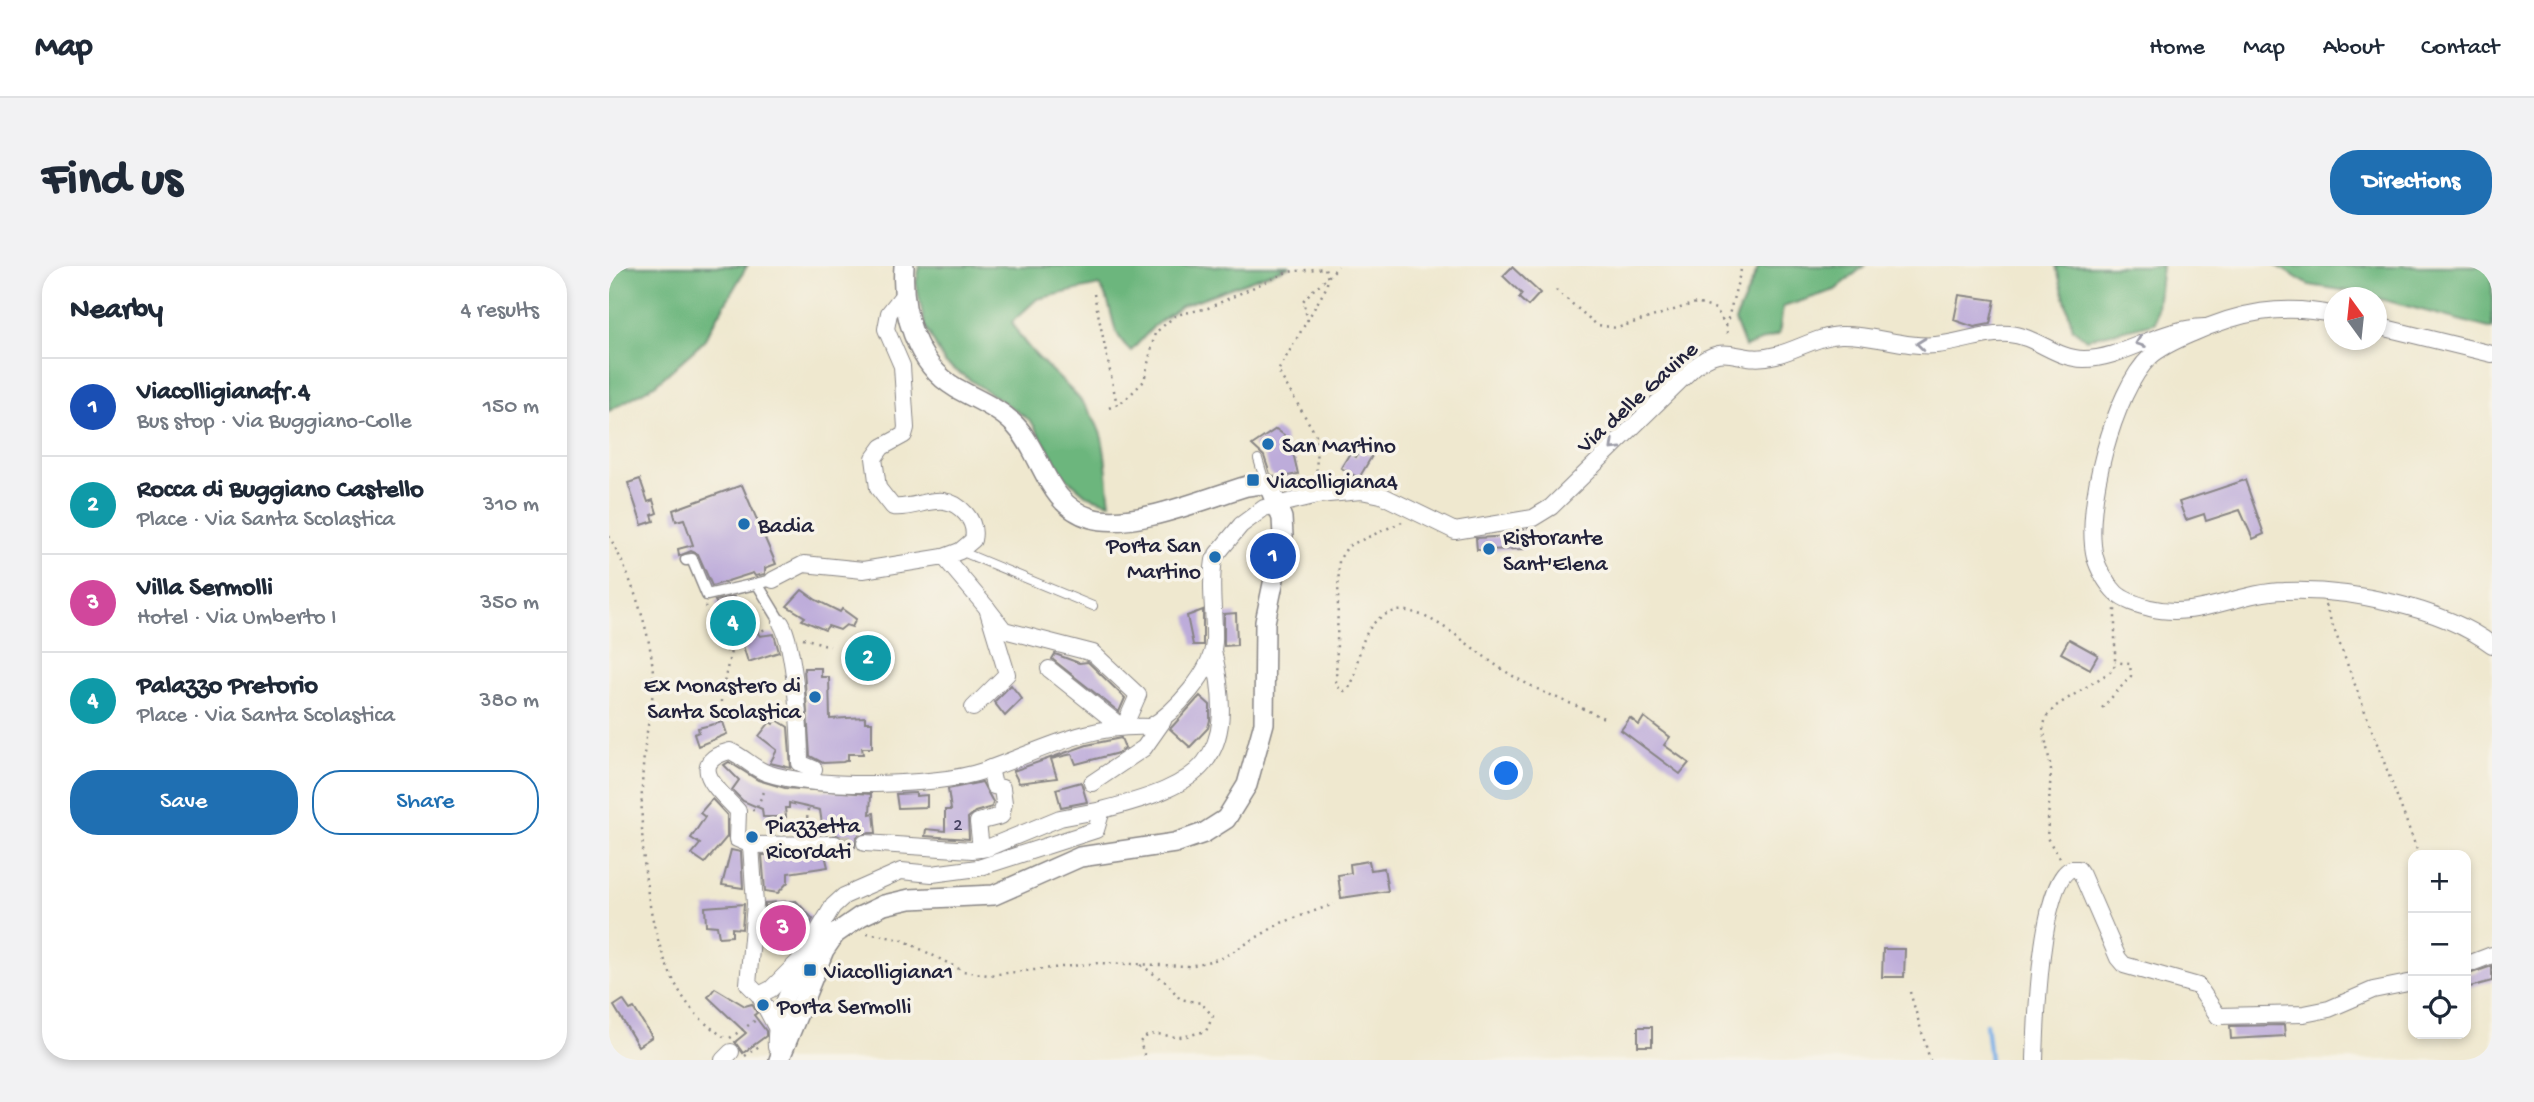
<!DOCTYPE html>
<meta charset="utf-8">
<style>
:root{--surface:#fff;--page:#f2f2f3;--text:#1f2937;--muted:#747a83;--line:#e0e1e3;--accent:#1f6fb2}
body{margin:0;font-family:"Gochi Hand",sans-serif;background:var(--page);color:var(--text)}
.controls{position:absolute;right:21px;bottom:21px;display:grid;overflow:hidden;border-radius:14px;box-shadow:0 4px 10px #0003}
.controls button{width:63px;height:63px;display:grid;place-items:center;padding:0;border:0;border-bottom:2px solid var(--line);background:var(--surface);color:var(--text);font:35px sans-serif}
.compass{position:absolute;left:1715px;top:21px;width:63px;height:63px;border-radius:50%;background:var(--surface);box-shadow:0 4px 10px #0003;rotate:345deg}
.you{position:absolute;left:898px;top:508px;width:24px;height:24px;margin:-18px;border:5px solid #fff;border-radius:50%;background:#1a73e8;box-shadow:0 0 0 10px #1a73e833}
.badge{display:grid;place-items:center;width:46px;height:46px;border-radius:50%;background:var(--accent);color:#fff;font-size:23px;font-weight:700}
.pin{position:absolute;translate:-50% -50%;border:4px solid #fff;box-shadow:0 2px 7px #0006}
.list{margin:0;padding:0;list-style:none}
h2{display:flex;justify-content:space-between;align-items:center;height:91px;margin:0;padding:0 28px;font-size:30px}
h2 small{font-size:23px;font-weight:400;color:var(--muted)}
.list li{display:grid;grid-template-columns:46px 1fr auto;gap:21px;align-items:center;box-sizing:border-box;height:98px;padding:0 28px;border-top:2px solid var(--line)}
.list b{display:block;font-size:26px;white-space:nowrap}
.list p{margin:0;font-size:23px;white-space:nowrap;color:var(--muted)}
.list em{font-size:23px;font-style:normal;color:var(--muted)}
.actions{display:flex;gap:14px;padding:21px 28px}
.actions a{flex:1;padding:16px 0;border:2px solid var(--accent);border-radius:28px;text-align:center;font-size:24px;color:var(--accent)}
.actions .main{background:var(--accent);color:#fff}
.icon{flex:none;width:38px;height:38px;fill:none;stroke:currentColor;stroke-width:2;stroke-linecap:round;stroke-linejoin:round}
.map{position:relative;flex:none;width:1883px;height:794px;overflow:hidden;border-radius:28px}
header{display:flex;align-items:center;gap:42px;box-sizing:border-box;height:98px;padding:0 35px;background:var(--surface);border-bottom:2px solid var(--line)}
header strong{font-size:33px}
nav{display:flex;gap:38px;margin-inline-start:auto;font-size:24px}
.intro{display:flex;align-items:center;justify-content:space-between;box-sizing:border-box;height:168px;padding:0 42px}
h1{margin:0;font-size:49px}
.button{padding:18px 32px;border-radius:28px;background:var(--accent);color:#fff;font-size:24px;font-weight:700}
main{display:flex;gap:42px;padding:0 42px}
aside{flex:1;background:var(--surface);border-radius:28px;box-shadow:0 4px 10px #0003}
.map>svg:first-child{display:block}
</style>
<header>
<strong>Map</strong>
<nav><a>Home</a><a>Map</a><a>About</a><a>Contact</a></nav>
</header>
<div class="intro"><h1>Find us</h1><a class="button">Directions</a></div>
<main>
<aside>
<h2>Nearby<small>4 results</small></h2>
<ul class="list">
<li><span class="badge" style="background:#1a4fb4">1</span><div><b>Viacolligianafr.4</b><p>Bus stop · Via Buggiano-Colle</p></div><em>150 m</em></li>
<li><span class="badge" style="background:#0f9aa8">2</span><div><b>Rocca di Buggiano Castello</b><p>Place · Via Santa Scolastica</p></div><em>310 m</em></li>
<li><span class="badge" style="background:#d1479c">3</span><div><b>Villa Sermolli</b><p>Hotel · Via Umberto I</p></div><em>350 m</em></li>
<li><span class="badge" style="background:#0f9aa8">4</span><div><b>Palazzo Pretorio</b><p>Place · Via Santa Scolastica</p></div><em>380 m</em></li>
</ul>
<div class="actions"><a class="main">Save</a><a>Share</a></div>
</aside>
<div class="map">
<svg width="1883" height="794" viewBox="0 0 1883 794">
<rect width="100%" height="100%" fill="#f7f3e8"/>
<filter id="ink" filterUnits="userSpaceOnUse"><feTurbulence type="fractalNoise" baseFrequency=".0143" numOctaves="2"/><feDisplacementMap in="SourceGraphic" scale="14" xChannelSelector="R" yChannelSelector="G"/><feConvolveMatrix kernelMatrix="1 2 1 2 8 2 1 2 1" color-interpolation-filters="sRGB"/></filter>
<filter id="wash" filterUnits="userSpaceOnUse"><feTurbulence type="fractalNoise" baseFrequency=".00686" numOctaves="4" result="noise"/><feDisplacementMap in="SourceGraphic" scale="28" xChannelSelector="R" yChannelSelector="G"/><feGaussianBlur stdDeviation="1.57" result="paint"/><feColorMatrix in="noise" values="0 0 0 0 0 0 0 0 0 0 0 0 0 0 0 0 0 1.4 0 .05"/><feComposite in="paint" operator="in"/></filter>
<g filter="url(#wash)">
<rect width="100%" height="100%" fill="#efe8cf"/>
<g fill="#6cb67d" stroke="#476c5c" stroke-width="2">
<polygon points="0,0 138,0 94,76 47,118 0,145"/>
<path d="M 311,0 L 681,0 L 572,40 L 545,60 L 522,85 C 496,61 509,45 490,19 L 428,33 L 403,56 C 423,99 474,121 491,166 C 498,184 498,217 501,237 L 479,230 L 455,210 L 422,155 L 336,97 L 316,60 L 307,17 Z"/>
<polygon points="1150,0 1255,0 1226,24 1174,41 1170,68 1136,81 1126,55"/>
<polygon points="1447,0 1553,0 1546,57 1477,73 1464,63"/>
<polygon points="1668,0 1883,0 1883,63 1745,26 1700,19"/>
</g>
<g fill="none" stroke-linecap="round" stroke-linejoin="round">
<polyline stroke="#78ade6" stroke-width="4.5" points="1377,758 1381,794"/>
</g>
<g id="blocks">
<g fill="#bdacda">
<polygon points="903,1 931,27 919,40 910,32 913,28 894,10"/>
<polygon points="1350,29 1386,34 1381,58 1365,61 1345,54"/>
<polygon points="667,163 675,169 677,183 683,182 689,208 668,212 661,208 655,190 643,179"/>
<polygon points="751,184 763,190 750,212 732,202 741,187 747,191"/>
<polygon points="31,213 39,236 44,234 48,247 43,249 45,255 33,259 19,217"/>
<polygon points="1636,214 1655,268 1644,273 1631,244 1597,255 1595,248 1577,254 1570,236"/>
<polygon points="133,219 167,298 156,302 156,308 146,310 144,307 103,320 89,288 82,285 70,290 69,283 84,279 75,253 67,255 64,244"/>
<polygon points="915,264 915,283 868,284 867,272 904,270 904,266"/>
<polygon points="193,324 207,334 231,346 233,343 247,353 243,361 237,359 231,364 219,360 216,364 193,354 196,351 178,340"/>
<polygon points="125,331 127,336 131,335 151,370 165,368 170,386 139,396 131,370 118,378 101,352 112,345 106,335"/>
<polygon points="594,344 594,379 584,379 578,350"/>
<polygon points="627,347 628,379 615,380 615,348"/>
<polygon points="1460,373 1489,389 1481,403 1452,387"/>
<polygon points="446,388 470,397 479,396 516,432 510,446 443,393"/>
<polygon points="195,402 212,402 212,411 220,411 221,453 256,451 256,456 263,456 263,482 253,482 254,488 239,488 239,494 234,496 214,497 201,490"/>
<polygon points="402,419 413,433 396,450 385,436"/>
<polygon points="591,430 601,439 601,454 599,462 581,481 561,463"/>
<polygon points="1035,451 1061,471 1055,479 1080,497 1071,508 1012,464 1021,452 1030,459"/>
<polygon points="168,454 179,461 182,502 161,497 168,484 150,470 161,456 164,458"/>
<polygon points="114,456 118,468 89,480 85,468 90,466 89,462"/>
<polygon points="512,472 516,482 509,487 467,498 463,488 442,493 448,512 410,517 404,505 478,479"/>
<polygon points="120,496 149,514 176,522 262,528 261,548 265,547 267,567 252,567 247,572 246,581 236,582 235,572 225,568 224,556 213,558 211,544 180,537 180,542 176,542 177,551 154,551 153,543 134,535 123,524 130,514 115,499"/>
<polygon points="373,516 384,536 383,541 366,546 359,552 360,573 316,570 317,563 336,565 336,544 342,544 339,523"/>
<polygon points="472,516 478,536 452,541 447,523"/>
<polygon points="307,527 307,530 318,529 318,541 289,542 287,528"/>
<polygon points="103,533 118,549 118,571 96,597 83,588 91,578 82,572 96,551 91,547"/>
<polygon points="122,584 132,586 134,622 113,619"/>
<polygon points="153,589 216,589 219,601 179,607 179,616 169,627 156,625"/>
<polygon points="760,595 762,604 775,602 779,625 732,632 729,609 742,607 741,598"/>
<polygon points="187,635 204,653 189,673 163,638 156,641 156,637"/>
<polygon points="135,638 133,663 123,662 123,670 110,671 108,660 97,659 96,641"/>
<polygon points="1274,683 1296,683 1295,711 1273,711"/>
<polygon points="1883,700 1883,715 1857,722 1857,709"/>
<polygon points="106,722 136,740 143,738 148,747 145,749 157,765 157,770 134,787 126,776 137,767 99,731"/>
<polygon points="14,734 21,744 25,742 43,771 29,780 5,740"/>
<polygon points="1675,759 1676,770 1622,773 1621,760"/>
<rect x="1029" y="761" width="14" height="19"/>
</g>
</g>
</g>
<g filter="url(#ink)">
<use href="#blocks" fill-opacity="0" stroke="#888585" stroke-width="2"/>
<g fill="none" stroke-linecap="round" stroke-linejoin="round">
<polyline stroke="#c6c0b1" stroke-width="16" stroke-dasharray="16 8" stroke-linecap="butt" points="226,578 256,577"/>
<g stroke="#888585" stroke-width="10">
<g id="service">
<polyline points="649,193 656,216"/>
<polyline points="351,285 484,340"/>
</g>
</g>
<g stroke="#888585" stroke-width="13">
<g id="pedestrian">
<polyline points="77,294 83,293 98,329 164,314"/>
<polyline points="149,319 172,357"/>
</g>
</g>
<g stroke="#888585" stroke-width="18">
<g id="minor">
<path d="M 1726,49 C 1674,37 1630,46 1582,68 C 1568,74 1552,81 1541,91 C 1505,124 1474,244 1486,291 C 1489,303 1498,318 1507,327 C 1515,335 1530,339 1541,342 C 1589,354 1628,326 1675,325 C 1736,322 1834,341 1883,379"/>
<polyline points="1768,60 1883,88"/>
<path d="M 608,288 L 632,259 L 655,242 L 709,229 L 752,225 L 772,229 L 846,265 L 924,252 L 942,241 L 1083,103 C 1119,71 1127,100 1167,89 C 1190,83 1209,70 1232,69 C 1264,68 1296,82 1327,79 C 1351,77 1375,66 1400,68 C 1427,70 1447,93 1475,93 C 1514,93 1550,62 1596,61"/>
<polyline points="335,291 378,342 398,408 364,442"/>
<path d="M 164,314 L 195,298 L 254,304 L 335,291 L 351,285 L 364,274 C 366,265 364,256 357,248 C 333,221 311,244 284,241 L 269,222 L 265,192 L 273,181 L 295,169 L 297,162 L 293,100 L 277,63 L 280,47 L 295,28"/>
<polyline points="378,342 395,364 484,387 529,429 518,454 521,460"/>
<path d="M 172,357 C 186,380 191,467 191,497 L 205,503"/>
<polyline points="440,403 510,459"/>
<polyline points="483,517 535,482 554,455"/>
<polyline points="256,577 363,584 378,582 451,552 493,544"/>
<path d="M 226,578 L 142,579 L 128,573 L 129,545 C 113,527 74,497 121,485 C 135,491 144,502 158,507 C 203,523 328,521 374,505 C 432,485 476,458 541,461 C 565,447 603,406 605,376 C 606,348 600,322 605,294"/>
<polyline points="142,579 146,638 139,718 150,729 167,761"/>
<polyline points="372,583 369,556 392,550 395,537 393,522 385,520 381,502"/>
<polyline points="1857,699 1883,689"/>
<path d="M 150,729 L 162,723 L 193,692 L 224,640 L 235,630 L 292,605 L 323,608 L 369,602 L 487,564 L 493,544 C 592,519 630,496 604,384"/>
<path d="M 173,785 L 167,781 C 165,752 180,721 197,697"/>
<polyline points="114,794 122,786"/>
<path d="M 1426,794 C 1427,761 1431,616 1462,603 L 1469,603 L 1473,609 L 1509,692 L 1515,699 L 1589,720 L 1609,750 L 1695,748 L 1720,743 L 1764,724 L 1804,716"/>
</g>
</g>
<g stroke="#888585" stroke-width="22">
<path id="tertiary" d="M 170,794 L 215,684 L 226,668 L 252,650 L 275,639 L 301,633 L 385,629 L 471,591 L 566,577 L 595,567 L 617,553 L 638,519 L 655,457 L 656,356 L 674,270 L 673,252 L 661,222 L 652,218 L 638,220 C 597,232 523,264 482,252 C 437,239 434,188 406,159 C 390,142 366,133 347,122 C 306,98 292,44 295,0"/>
</g>
<g stroke="#888585" stroke-width="2.5" stroke-dasharray="2 5" stroke-linecap="butt">
<polyline points="947,24 988,59 1008,62 1087,37 1107,43 1117,60 1119,72"/>
<polyline points="485,28 508,139"/>
<path d="M 699,55 L 694,35 C 705,21 718,14 729,0"/>
<polyline points="1117,60 1133,0"/>
<polyline points="500,142 515,135 535,115 546,67 567,49 599,42 678,6 716,2 719,13 717,22 669,105 707,169 708,215"/>
<path d="M 793,256 L 739,280 L 730,294 L 727,416 L 731,424 L 736,425 C 752,417 743,371 772,351 C 781,345 793,343 803,346 C 838,356 869,389 899,407 C 929,426 965,438 997,453"/>
<path d="M 0,270 C 20,305 44,370 44,411 C 45,437 37,463 35,489 C 28,565 34,696 91,752 C 99,760 108,766 116,772"/>
<polyline points="1716,339 1810,589"/>
<polyline points="96,340 121,390"/>
<polyline points="147,367 159,362"/>
<polyline points="194,372 221,380"/>
<polyline points="1493,442 1522,410 1521,398 1506,396"/>
<path d="M 110,457 C 111,431 117,407 123,381 L 142,369"/>
<polyline points="143,544 146,544 157,522"/>
<polyline points="197,566 199,543"/>
<polyline points="1451,592 1438,572 1442,503 1434,461 1438,450 1447,440 1501,406 1506,399 1506,343"/>
<polyline points="258,667 294,674 354,705 379,709 490,697 581,700 613,692 672,657 725,638"/>
<path d="M 532,699 L 558,717 L 571,733 L 592,737 L 604,750 L 597,765 C 588,767 577,771 568,771 C 554,770 542,763 531,776 L 537,794"/>
<polyline points="1301,726 1321,794"/>
<polyline points="121,772 147,754"/>
<polyline points="136,790 153,778"/>
</g>
<use href="#service" stroke="#fff" stroke-width="8"/>
<use href="#pedestrian" stroke="#fff" stroke-width="10"/>
<use href="#minor" stroke="#fff" stroke-width="16"/>
<use href="#tertiary" stroke="#fff" stroke-width="19"/>
</g>
<defs><path id="oneway-chevron" d="M-2-3.5L2.5 0L-2 3.5" fill="none" stroke-width="1.6" stroke-linecap="round" stroke-linejoin="round" transform="scale(1.75)"/></defs>
<g stroke="#9c9ca7">
<use href="#oneway-chevron" transform="translate(1531 76) rotate(160)"/>
<use href="#oneway-chevron" transform="translate(1312 78) rotate(-174)"/>
<use href="#oneway-chevron" transform="translate(1005 180) rotate(136)"/>
</g>
</g>
<g fill="#1f6fb2" stroke="#f7f3e8" stroke-width="2.5">
<circle cx="659" cy="178" r="7"/>
<rect x="637" y="207" width="14" height="14" rx="3.5"/>
<circle cx="135" cy="258" r="7"/>
<circle cx="880" cy="283" r="7"/>
<circle cx="606" cy="291" r="7"/>
<circle cx="206" cy="431" r="7"/>
<circle cx="143" cy="571" r="7"/>
<rect x="194" y="697" width="14" height="14" rx="3.5"/>
<circle cx="154" cy="739" r="7"/>
</g>
<g text-anchor="middle" stroke-width="7" stroke-linejoin="round" paint-order="stroke">
<g font-size="19" fill="#494463">
<text x="349" y="564">2</text>
</g>
<g font-size="23" fill="#22223b" stroke="#f7f3e8">
<text transform="translate(1027 130) rotate(-42)" y="8">Via delle Gavine</text>
</g>
<g font-size="23" fill="#22223b" stroke="#f7f3e8" text-anchor="start">
<text x="673" y="186">San Martino</text>
<text x="658" y="222">Viacolligiana4</text>
<text x="149" y="266">Badia</text>
<text x="894" y="278">Ristorante<tspan x="894" dy="26">Sant'Elena</tspan></text>
<text x="592" y="286" text-anchor="end">Porta San<tspan x="592" dy="26">Martino</tspan></text>
<text x="192" y="426" text-anchor="end">Ex Monastero di<tspan x="192" dy="26">Santa Scolastica</tspan></text>
<text x="157" y="566">Piazzetta<tspan x="157" dy="26">Ricordati</tspan></text>
<text x="215" y="712">Viacolligiana1</text>
<text x="168" y="747">Porta Sermolli</text>
</g>
</g>
</svg>
<div class="controls">
<button>+</button>
<button>−</button>
<button><svg class="icon" aria-label="locate" viewBox="0 0 24 24"><circle cx="12" cy="12" r="6"/><path d="M12 2v4M12 18v4M2 12h4M18 12h4"/></svg></button>
</div>
<svg class="compass" viewBox="-18 -18 36 36"><path d="M0-13l5 13h-10z" fill="#e53935"/><path d="M0 13l5-13h-10z" fill="#747a83"/></svg>
<div class="you"></div>
<div class="pin badge" style="left:664px;top:290px;background:#1a4fb4">1</div>
<div class="pin badge" style="left:259px;top:392px;background:#0f9aa8">2</div>
<div class="pin badge" style="left:174px;top:662px;background:#d1479c">3</div>
<div class="pin badge" style="left:124px;top:357px;background:#0f9aa8">4</div>
</div>
</main>
